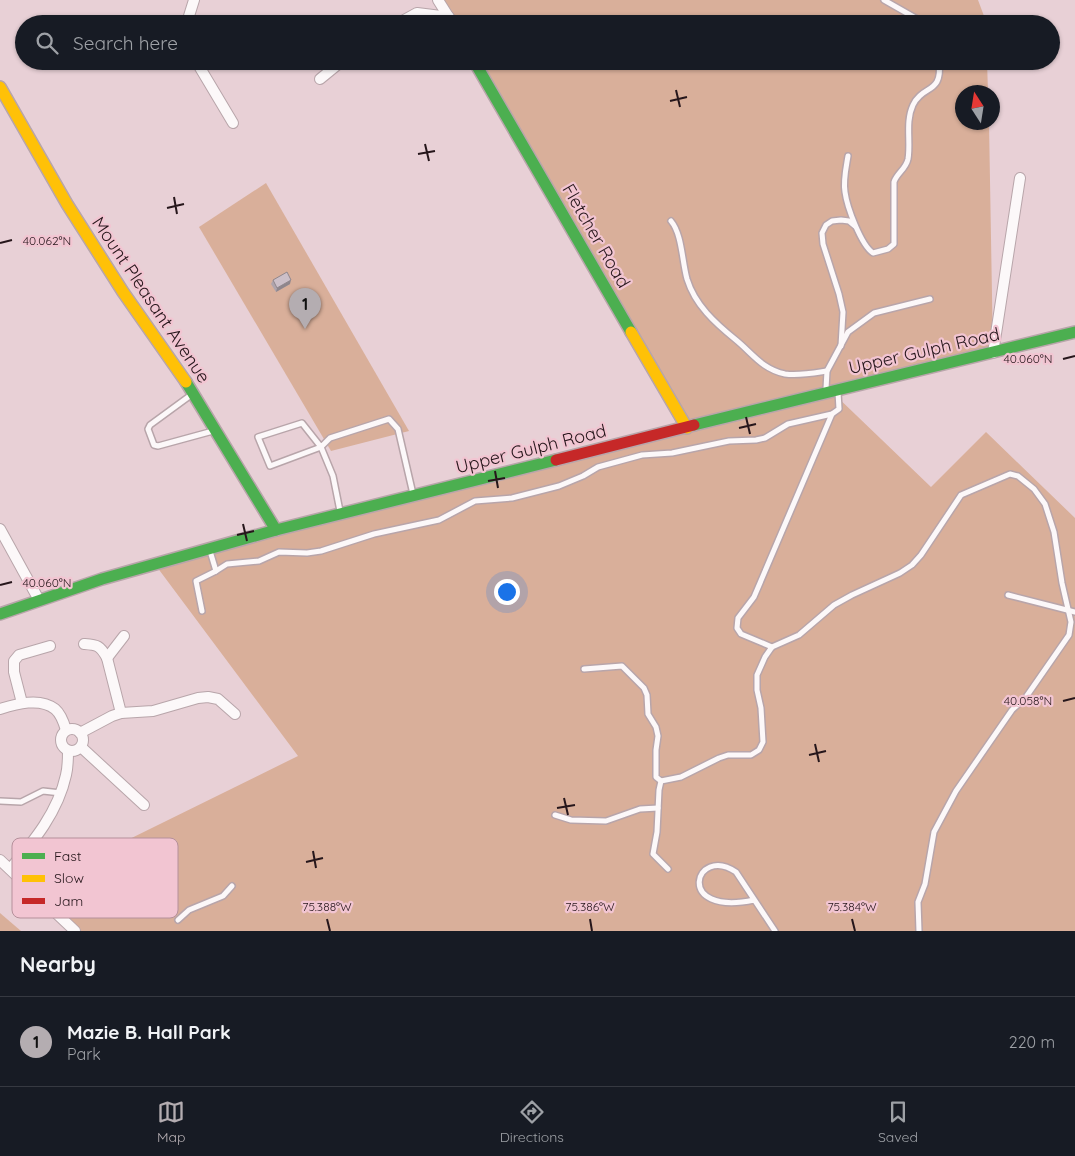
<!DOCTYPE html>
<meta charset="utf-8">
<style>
:root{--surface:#171b24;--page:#242831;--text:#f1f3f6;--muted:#9ea1a6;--line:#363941;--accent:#b4adb1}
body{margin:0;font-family:Quicksand,sans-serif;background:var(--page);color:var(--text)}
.compass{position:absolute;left:955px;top:85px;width:45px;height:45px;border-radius:50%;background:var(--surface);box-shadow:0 1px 4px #0004;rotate:348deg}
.you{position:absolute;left:506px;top:591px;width:18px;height:18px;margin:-12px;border:4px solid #fff;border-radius:50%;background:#1a73e8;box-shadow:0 0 0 8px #1a73e833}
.badge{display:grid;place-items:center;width:32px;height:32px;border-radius:50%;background:var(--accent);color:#111;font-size:16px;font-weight:700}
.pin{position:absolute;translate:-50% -41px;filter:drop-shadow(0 1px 2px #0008)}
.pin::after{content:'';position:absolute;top:26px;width:18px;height:15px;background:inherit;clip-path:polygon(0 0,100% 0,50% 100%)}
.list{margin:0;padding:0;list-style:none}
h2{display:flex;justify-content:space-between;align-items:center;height:65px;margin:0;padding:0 20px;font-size:21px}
h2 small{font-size:16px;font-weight:400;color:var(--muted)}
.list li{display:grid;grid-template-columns:32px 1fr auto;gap:15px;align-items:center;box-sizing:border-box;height:90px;padding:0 20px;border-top:1px solid var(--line)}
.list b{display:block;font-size:19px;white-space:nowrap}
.list p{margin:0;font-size:16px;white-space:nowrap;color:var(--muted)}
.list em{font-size:16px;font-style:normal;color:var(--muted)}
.icon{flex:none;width:28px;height:28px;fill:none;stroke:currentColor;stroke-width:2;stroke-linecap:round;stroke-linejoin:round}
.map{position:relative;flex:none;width:1075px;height:931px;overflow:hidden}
.search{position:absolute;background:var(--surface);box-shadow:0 1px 4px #0004;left:15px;right:15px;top:15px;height:55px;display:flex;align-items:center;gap:12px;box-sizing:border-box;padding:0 18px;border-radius:28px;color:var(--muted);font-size:19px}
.sheet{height:155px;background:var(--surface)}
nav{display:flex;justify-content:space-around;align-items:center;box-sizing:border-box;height:70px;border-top:1px solid var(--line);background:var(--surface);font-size:14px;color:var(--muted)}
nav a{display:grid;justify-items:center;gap:2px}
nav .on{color:var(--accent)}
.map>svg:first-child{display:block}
</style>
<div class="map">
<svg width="1075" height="931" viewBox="0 0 1075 931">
<rect width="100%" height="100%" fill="#e8d0d6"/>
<g fill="#d9af9a">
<polygon points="438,0 978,0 987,24 453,24"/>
<polygon points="474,61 987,61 988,92 962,92 962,122 989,123 993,353 831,391 931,487 986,432 1075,518 1075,931 75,931 30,888 298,756 154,563 687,428"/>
<polygon points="266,183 409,431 331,451 199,227"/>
<polygon points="0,913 21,931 0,931"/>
</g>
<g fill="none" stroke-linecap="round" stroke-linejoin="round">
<g stroke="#b8a5aa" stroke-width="8">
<g id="lane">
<polyline points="884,0 926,24"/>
<path d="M 848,156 C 846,168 843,181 845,192 C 847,207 861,245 873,253 L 888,249 L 894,244 L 894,182 C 897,173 906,169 908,159 C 911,142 905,122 913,105 C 923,84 943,95 939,61"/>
<path d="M 671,221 C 682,234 682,261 687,279 C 695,305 715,323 736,340 C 753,354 762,369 785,374 C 799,376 814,373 827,371"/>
<polyline points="841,346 843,312 839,294 823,244 822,233 826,225 832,221 841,220 849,221 855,226"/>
<polyline points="826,389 827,371 848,332 874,313 930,299"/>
<polyline points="191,395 150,425 148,429 154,445 158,446 213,431"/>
<polyline points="340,511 333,476 321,447 302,423 258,437 270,466 321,447 330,438 389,419 398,429 413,494"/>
<polyline points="216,571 227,564 259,561 279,552 307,553 321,551 374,534 439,520 475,501 512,498 559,486 583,476 598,467 642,455 672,453 729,441 756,440 765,438 788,424 832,414 839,409 838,392"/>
<polyline points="1008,595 1075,612"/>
<polyline points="202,611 196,581 216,571 210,551"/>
<polyline points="772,647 741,634 737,628 738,618 754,597 832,414"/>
<polyline points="584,669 622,666 644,688 647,695 648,714 656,727 658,736 656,750 656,777 661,781"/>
<polyline points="0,801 21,802 43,791 61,793"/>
<polyline points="555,815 571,820 606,821 640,809 658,808"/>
<polyline points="668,869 653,854 657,832 659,790 661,781 681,777 719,758 728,755 751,755 759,750 763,742 761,708 757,690 757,675 765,657 772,647 799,635 834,605 852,595 900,573 912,565 921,555 961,495 1010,474 1018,476 1034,489 1045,504 1054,532 1062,583 1071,622 1069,635 1026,697 1012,710 956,791 934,832 925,884 918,902 919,931"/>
<path d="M 754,900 C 673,917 695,844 736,872 L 775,931"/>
<polyline points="178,920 189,910 223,896 232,886"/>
</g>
</g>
<g stroke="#b8a5aa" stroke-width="12">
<g id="street">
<polyline points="438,0 453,24"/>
<polyline points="189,24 189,16 194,0"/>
<polyline points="397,24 417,13 449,17"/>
<polyline points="196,61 233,123"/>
<polyline points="320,79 342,61"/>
<polyline points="993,353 1020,178"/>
<polyline points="0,529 39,600"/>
<path d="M 84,644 C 97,645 100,645 107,658 L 121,713"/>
<polyline points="107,658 124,636"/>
<polyline points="22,703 14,672 14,661 19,655 50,646"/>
<path d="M 0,709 C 16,704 40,697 55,709 C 61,714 64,723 66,730"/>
<circle cx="72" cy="740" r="11"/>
<polyline points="80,733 112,716 121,713 153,711 198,698 208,697 218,699 235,714"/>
<polyline points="81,747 144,805"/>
<polyline points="0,860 75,931"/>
<path d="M 10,869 C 34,841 58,812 66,775 C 68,767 68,759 68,751"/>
</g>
</g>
<g stroke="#b8a5aa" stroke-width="14">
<g id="fast">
<polyline points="474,61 631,332"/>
<polyline points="186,382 276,530"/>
<polyline points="694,425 1075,332"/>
<polyline points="0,614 102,579 276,530 556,460"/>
</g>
</g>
<g stroke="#b8a5aa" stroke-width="14">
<g id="slow">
<polyline points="0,87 67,204 123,292 186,382"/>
<polyline points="631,332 687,428"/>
</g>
</g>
<g stroke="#b8a5aa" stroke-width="14">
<polyline id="jam" points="556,460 694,425"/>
</g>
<use href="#lane" stroke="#fcf8f9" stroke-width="5"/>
<use href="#street" stroke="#fcf8f9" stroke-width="10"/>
<use href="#fast" stroke="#4caf50" stroke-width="11"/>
<use href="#slow" stroke="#ffc107" stroke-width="11"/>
<use href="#jam" stroke="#c62828" stroke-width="11"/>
</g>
<polygon fill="#afa4ac" points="273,280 290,284 276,292 271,284"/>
<polygon fill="#8f868c" points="291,280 290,284 276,292 277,288"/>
<polygon fill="#ccbfc8" stroke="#8f868c" points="287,272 291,280 277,288 273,280"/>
<path fill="none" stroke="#26161b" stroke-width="2" d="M 676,90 L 680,107M 670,101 L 687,97M 425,144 L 429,161M 418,154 L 435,151M 174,197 L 177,214M 167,208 L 184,204M 0,243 L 12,240M 1063,359 L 1075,356M 746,417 L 750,434M 739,428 L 756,424M 495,471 L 498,488M 488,481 L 505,478M 243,524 L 247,541M 237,535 L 254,531M 0,585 L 12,582M 1063,701 L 1075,698M 815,744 L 819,762M 809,755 L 826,751M 564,798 L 568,815M 557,808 L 575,805M 313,851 L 316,868M 306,862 L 323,858M 327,919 L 330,931M 590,919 L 592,931M 852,919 L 855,931"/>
<g text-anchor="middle" stroke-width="4.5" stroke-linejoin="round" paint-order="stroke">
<g font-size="18" fill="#26161b" stroke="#f2c5d2">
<text transform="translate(596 236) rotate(60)" y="6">Fletcher Road</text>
<text transform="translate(151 300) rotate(56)" y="6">Mount Pleasant Avenue</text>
<text transform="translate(924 351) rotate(-13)" y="6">Upper Gulph Road</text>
<text transform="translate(531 449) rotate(-14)" y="6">Upper Gulph Road</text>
</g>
</g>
<rect x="12" y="838" width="166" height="80" rx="8" fill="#f2c5d2" stroke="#b5909b" stroke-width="1"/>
<rect x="22" y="853" width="23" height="6" fill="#4caf50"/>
<rect x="22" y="875" width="23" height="7" fill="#ffc107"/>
<rect x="22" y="898" width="23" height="6" fill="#c62828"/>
<g font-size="14" fill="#26161b">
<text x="54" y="861">Fast</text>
<text x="54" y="883">Slow</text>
<text x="54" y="906">Jam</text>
</g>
<g font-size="12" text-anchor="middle" fill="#26161b" stroke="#f2c5d2" stroke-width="4.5" stroke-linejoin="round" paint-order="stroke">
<text x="47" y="245">40.062°N</text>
<text x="1028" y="363">40.060°N</text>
<text x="47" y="587">40.060°N</text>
<text x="1028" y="705">40.058°N</text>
<text x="327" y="911">75.388°W</text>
<text x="590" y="911">75.386°W</text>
<text x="852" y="911">75.384°W</text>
</g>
</svg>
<svg class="compass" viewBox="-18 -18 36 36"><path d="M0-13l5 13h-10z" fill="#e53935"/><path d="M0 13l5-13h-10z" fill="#9ea1a6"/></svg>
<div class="you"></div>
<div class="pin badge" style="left:305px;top:329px">1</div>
<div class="search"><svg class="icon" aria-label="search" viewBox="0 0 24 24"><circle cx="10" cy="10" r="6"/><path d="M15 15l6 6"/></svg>Search here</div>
</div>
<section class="sheet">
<h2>Nearby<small></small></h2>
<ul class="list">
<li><span class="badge">1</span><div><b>Mazie B. Hall Park</b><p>Park</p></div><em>220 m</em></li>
</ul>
</section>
<nav>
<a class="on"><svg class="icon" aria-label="map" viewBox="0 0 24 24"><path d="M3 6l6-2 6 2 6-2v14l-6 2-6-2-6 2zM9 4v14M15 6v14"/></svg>Map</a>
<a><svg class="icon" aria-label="directions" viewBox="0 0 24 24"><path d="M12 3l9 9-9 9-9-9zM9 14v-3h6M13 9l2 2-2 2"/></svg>Directions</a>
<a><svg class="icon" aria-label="saved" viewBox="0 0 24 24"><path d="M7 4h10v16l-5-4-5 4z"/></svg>Saved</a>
</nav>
